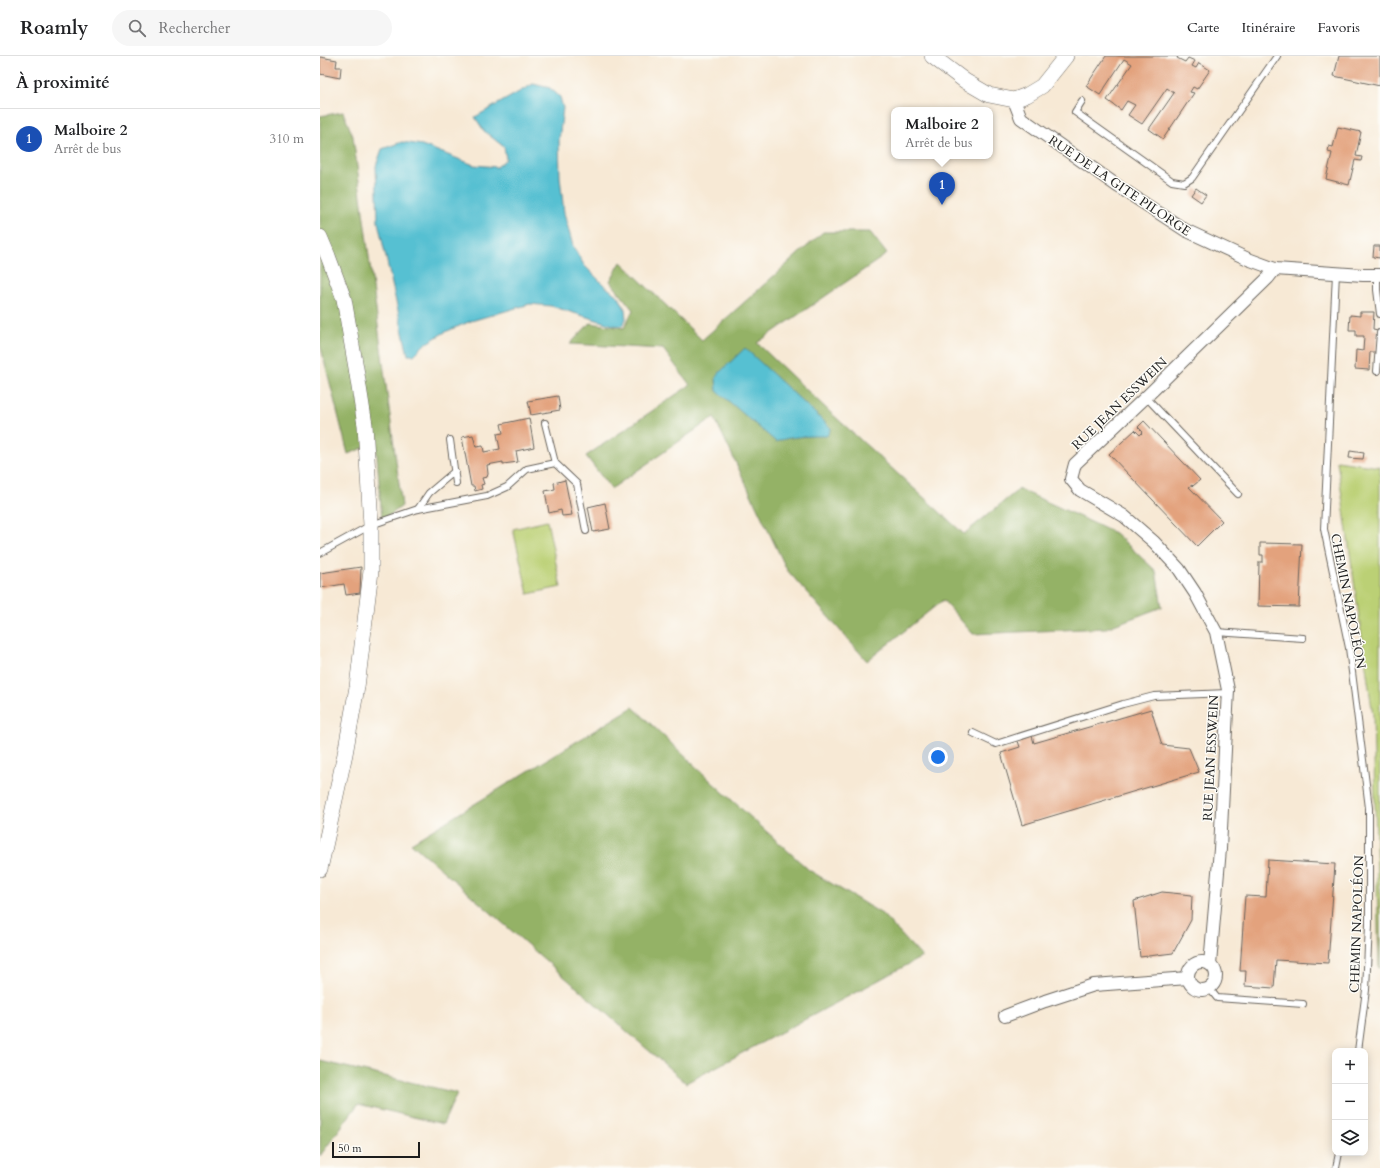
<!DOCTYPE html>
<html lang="fr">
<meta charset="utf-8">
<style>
:root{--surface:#fff;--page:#f6f6f6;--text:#202124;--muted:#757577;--line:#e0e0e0;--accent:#d1495b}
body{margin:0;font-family:Cardo,serif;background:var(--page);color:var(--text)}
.controls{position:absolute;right:12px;bottom:12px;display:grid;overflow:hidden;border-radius:8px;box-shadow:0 2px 10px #0003}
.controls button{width:36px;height:36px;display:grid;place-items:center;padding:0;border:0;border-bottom:1px solid var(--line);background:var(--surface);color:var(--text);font:20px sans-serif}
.scale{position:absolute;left:12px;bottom:10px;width:88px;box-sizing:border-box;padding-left:4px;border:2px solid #1c1c1c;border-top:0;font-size:11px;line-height:14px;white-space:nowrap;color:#1c1c1c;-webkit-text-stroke:3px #fdfcf7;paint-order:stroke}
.you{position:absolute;left:618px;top:701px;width:14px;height:14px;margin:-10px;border:3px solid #fff;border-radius:50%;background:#1a73e8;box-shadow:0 0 0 6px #1a73e833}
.badge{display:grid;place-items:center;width:26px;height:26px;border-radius:50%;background:var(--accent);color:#fff;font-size:13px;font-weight:700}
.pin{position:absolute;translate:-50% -33px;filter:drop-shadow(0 1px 2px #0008)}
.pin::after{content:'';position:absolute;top:21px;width:14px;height:12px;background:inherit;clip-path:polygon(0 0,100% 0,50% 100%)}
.popup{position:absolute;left:571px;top:51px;width:102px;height:52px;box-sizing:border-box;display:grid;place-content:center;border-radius:8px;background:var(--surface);filter:drop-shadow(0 1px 3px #0005);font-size:13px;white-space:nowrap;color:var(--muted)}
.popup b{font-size:15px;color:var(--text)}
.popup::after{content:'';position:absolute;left:50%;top:100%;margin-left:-8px;border:8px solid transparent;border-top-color:var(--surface)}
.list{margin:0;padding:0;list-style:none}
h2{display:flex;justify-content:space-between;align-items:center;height:52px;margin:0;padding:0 16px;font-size:17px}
h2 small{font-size:13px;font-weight:400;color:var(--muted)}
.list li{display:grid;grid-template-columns:26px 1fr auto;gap:12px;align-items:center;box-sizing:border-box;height:60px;padding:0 16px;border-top:1px solid var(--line)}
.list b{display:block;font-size:15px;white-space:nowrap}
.list p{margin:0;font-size:13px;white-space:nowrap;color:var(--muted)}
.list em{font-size:13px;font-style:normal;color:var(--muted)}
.icon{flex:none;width:22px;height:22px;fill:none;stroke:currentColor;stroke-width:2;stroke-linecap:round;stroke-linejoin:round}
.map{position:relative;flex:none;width:1060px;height:1112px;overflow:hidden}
header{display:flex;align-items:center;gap:24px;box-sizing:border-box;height:56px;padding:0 20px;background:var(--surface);border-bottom:1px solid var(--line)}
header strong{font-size:19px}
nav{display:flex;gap:22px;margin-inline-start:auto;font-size:14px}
.search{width:280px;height:36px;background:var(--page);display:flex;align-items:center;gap:10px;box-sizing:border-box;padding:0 14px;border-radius:22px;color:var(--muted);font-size:15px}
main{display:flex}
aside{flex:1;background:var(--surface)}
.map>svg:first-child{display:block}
</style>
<header>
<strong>Roamly</strong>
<div class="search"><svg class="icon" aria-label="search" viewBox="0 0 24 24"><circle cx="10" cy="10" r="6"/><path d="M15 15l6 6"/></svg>Rechercher</div>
<nav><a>Carte</a><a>Itinéraire</a><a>Favoris</a></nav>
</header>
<main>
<aside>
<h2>À proximité<small></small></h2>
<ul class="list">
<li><span class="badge" style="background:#1a4fb4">1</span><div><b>Malboire 2</b><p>Arrêt de bus</p></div><em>310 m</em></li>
</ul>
</aside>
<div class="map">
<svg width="1060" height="1112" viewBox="0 0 1060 1112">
<rect width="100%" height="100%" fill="#fdfcf7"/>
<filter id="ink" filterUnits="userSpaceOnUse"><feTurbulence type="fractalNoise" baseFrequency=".025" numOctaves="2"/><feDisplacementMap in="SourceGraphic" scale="8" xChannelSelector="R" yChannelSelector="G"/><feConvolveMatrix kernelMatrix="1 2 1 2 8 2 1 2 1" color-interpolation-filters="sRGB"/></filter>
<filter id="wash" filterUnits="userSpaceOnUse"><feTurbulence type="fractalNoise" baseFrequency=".012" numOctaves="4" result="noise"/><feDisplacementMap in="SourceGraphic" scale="16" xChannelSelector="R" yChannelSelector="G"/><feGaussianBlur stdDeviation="0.9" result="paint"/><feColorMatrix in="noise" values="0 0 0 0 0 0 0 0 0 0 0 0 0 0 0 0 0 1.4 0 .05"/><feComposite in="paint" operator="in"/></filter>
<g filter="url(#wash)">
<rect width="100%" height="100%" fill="#f7e9d5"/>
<g fill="#bbd074" stroke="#6c7648">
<polygon points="1017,405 1060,411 1060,912 1059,912 1053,660"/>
<polygon points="227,465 241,531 208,538 193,473"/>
</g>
<g fill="#94b266" stroke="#586741">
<polygon points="23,56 33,80 82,450 62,465 56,387 28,398 0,288 0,60"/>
<polygon points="503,176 550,176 567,198 437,287 511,357 644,478 699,433 795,477 836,515 842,551 786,572 653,578 623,544 547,605 467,514 394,361 291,433 266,400 370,329 343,293 250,288 270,267 304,272 313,254 290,225 301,206 382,284"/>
<polygon points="313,651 393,727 489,814 562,858 602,901 366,1027 91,787"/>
<polygon points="0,1005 137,1037 123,1068 38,1048 0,1100"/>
</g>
<g fill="#56c0d2" stroke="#396e77">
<polygon points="213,28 230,32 240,41 243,52 239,84 240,121 244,157 253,190 264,209 285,230 299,241 305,253 306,263 302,270 293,269 231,250 210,248 151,265 125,276 105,288 94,299 88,299 58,166 56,110 62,93 82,86 102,89 154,109 177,111 186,103 184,91 164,75 155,61"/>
<path d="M 425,292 L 511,372 L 507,380 C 493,380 468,380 456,386 L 397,335 L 396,322 L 398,318 Z"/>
</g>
<g id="blocks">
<g fill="#e3a27d">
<polygon points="786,0 858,0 857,2 865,6 868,2 875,5 872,10 876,12 879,7 890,14 877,33 873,31 870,36 874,37 843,83 829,73 854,37 847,32 822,68 808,59 815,49 807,45 801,54 787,44 812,8 804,3 780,39 766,30"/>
<polygon points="1019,0 1060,0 1060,30 1014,20"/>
<polygon points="0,1 17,4 16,11 21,11 20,22 0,18"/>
<polygon points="1018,71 1041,76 1036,100 1042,101 1041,105 1035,104 1029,129 1006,123 1012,97 1008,96 1009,90 1013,91"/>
<polygon points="876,132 886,139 881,146 871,139"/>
<polygon points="1054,190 1060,190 1060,202 1053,201"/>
<polygon points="1040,256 1054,256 1053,273 1058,274 1056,296 1050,296 1049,314 1035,313 1036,294 1043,295 1044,280 1036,280 1036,274 1029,274 1030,259 1040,260"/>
<polygon points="238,340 240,354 211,359 208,345"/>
<polygon points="209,362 214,391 196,395 198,406 183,408 183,406 167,409 168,418 167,421 162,422 164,428 161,429 162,433 155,435 154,430 151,430 142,381 153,379 156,391 163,390 164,396 180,393 177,378 183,377 181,368"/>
<polygon points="824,365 880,424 873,430 872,429 869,431 902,465 877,490 789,398 815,374 820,379 823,376 818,371"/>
<polygon points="1030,395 1044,397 1043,403 1029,402"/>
<polygon points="245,424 252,459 242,460 241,454 229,457 225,435 235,433 234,427"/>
<polygon points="285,447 290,473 273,476 268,451"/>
<polygon points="940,487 982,488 979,551 938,550 939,506 943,506 943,499 940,499"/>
<polygon points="41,511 40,537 26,539 24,528 0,532 0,517"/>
<polygon points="831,653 842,689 869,692 879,716 702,769 681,697 700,691 698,685 712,680 714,687"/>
<polygon points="948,804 1015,808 1008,907 956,904 954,932 925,930 926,915 920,915 925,840 946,841"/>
<polygon points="842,836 872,839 871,864 853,897 820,901 814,845"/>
</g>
</g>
</g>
<g filter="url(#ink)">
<use href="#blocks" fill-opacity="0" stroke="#69645d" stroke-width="1"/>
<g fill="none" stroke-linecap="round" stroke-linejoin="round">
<g stroke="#69645d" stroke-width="8">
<g id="service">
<polyline points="762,45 755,56 852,125 864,127 872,122 957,0"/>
<polyline points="1016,217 1004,473 1029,592 1049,752 1049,869 1046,934 1038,995"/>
<polyline points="1057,219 1057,234 1060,258"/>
<polyline points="1057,315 1060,277"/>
<polyline points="826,341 918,438"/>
<polyline points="225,367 235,407 257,428 266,475"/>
<polyline points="130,384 136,427"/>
<polyline points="98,453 109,437 135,415"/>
<polyline points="0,497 51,469 98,453 167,440 187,431 207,413 235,407"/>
<polyline points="896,576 983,582"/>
<polyline points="653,677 676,688 803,648 834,640 908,637"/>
<polyline points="889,932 897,942 983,948"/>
<polyline points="1016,1112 1019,1097"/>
</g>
</g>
<g stroke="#69645d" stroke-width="14">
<g id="minor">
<polyline points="694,44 701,62 799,131 865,174 928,203 955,213 1043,219 1060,219"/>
<circle cx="882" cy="920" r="14"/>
<polyline points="890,908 900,793 908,634 896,576 875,537 859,513 834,486 804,460 760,434 751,423 755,408 826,341 948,222 955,213"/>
<polyline points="685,960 725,945 774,929 868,922"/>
</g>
</g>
<g stroke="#69645d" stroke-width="16">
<g id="tertiary">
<polyline points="612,0 645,25 669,39 694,44 707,39 722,30 746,0"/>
<polyline points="0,181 8,200 24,243 36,312 45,369 51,469 51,515 37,631 25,698 0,813"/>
</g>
</g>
<use href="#service" stroke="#fff" stroke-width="6"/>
<use href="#minor" stroke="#fff" stroke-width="12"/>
<use href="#tertiary" stroke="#fff" stroke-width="15"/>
</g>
</g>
<g text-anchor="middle" stroke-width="3" stroke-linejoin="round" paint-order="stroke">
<g font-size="13" fill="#1c1c1c" stroke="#fdfcf7">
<text transform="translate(800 129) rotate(34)" y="5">RUE DE LA GITE PILORGE</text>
<text transform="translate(799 347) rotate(-44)" y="5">RUE JEAN ESSWEIN</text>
<text transform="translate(1029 545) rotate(79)" y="5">CHEMIN NAPOLÉON</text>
<text transform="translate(890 702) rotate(-87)" y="5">RUE JEAN ESSWEIN</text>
<text transform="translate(1036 868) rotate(-88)" y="5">CHEMIN NAPOLÉON</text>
</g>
</g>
</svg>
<div class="controls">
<button>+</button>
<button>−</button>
<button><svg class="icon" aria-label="layers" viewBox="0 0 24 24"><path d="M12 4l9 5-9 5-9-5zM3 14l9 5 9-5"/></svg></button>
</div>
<div class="scale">50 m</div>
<div class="you"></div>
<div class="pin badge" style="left:622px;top:149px;background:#1a4fb4">1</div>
<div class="popup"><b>Malboire 2</b>Arrêt de bus</div>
</div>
</main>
